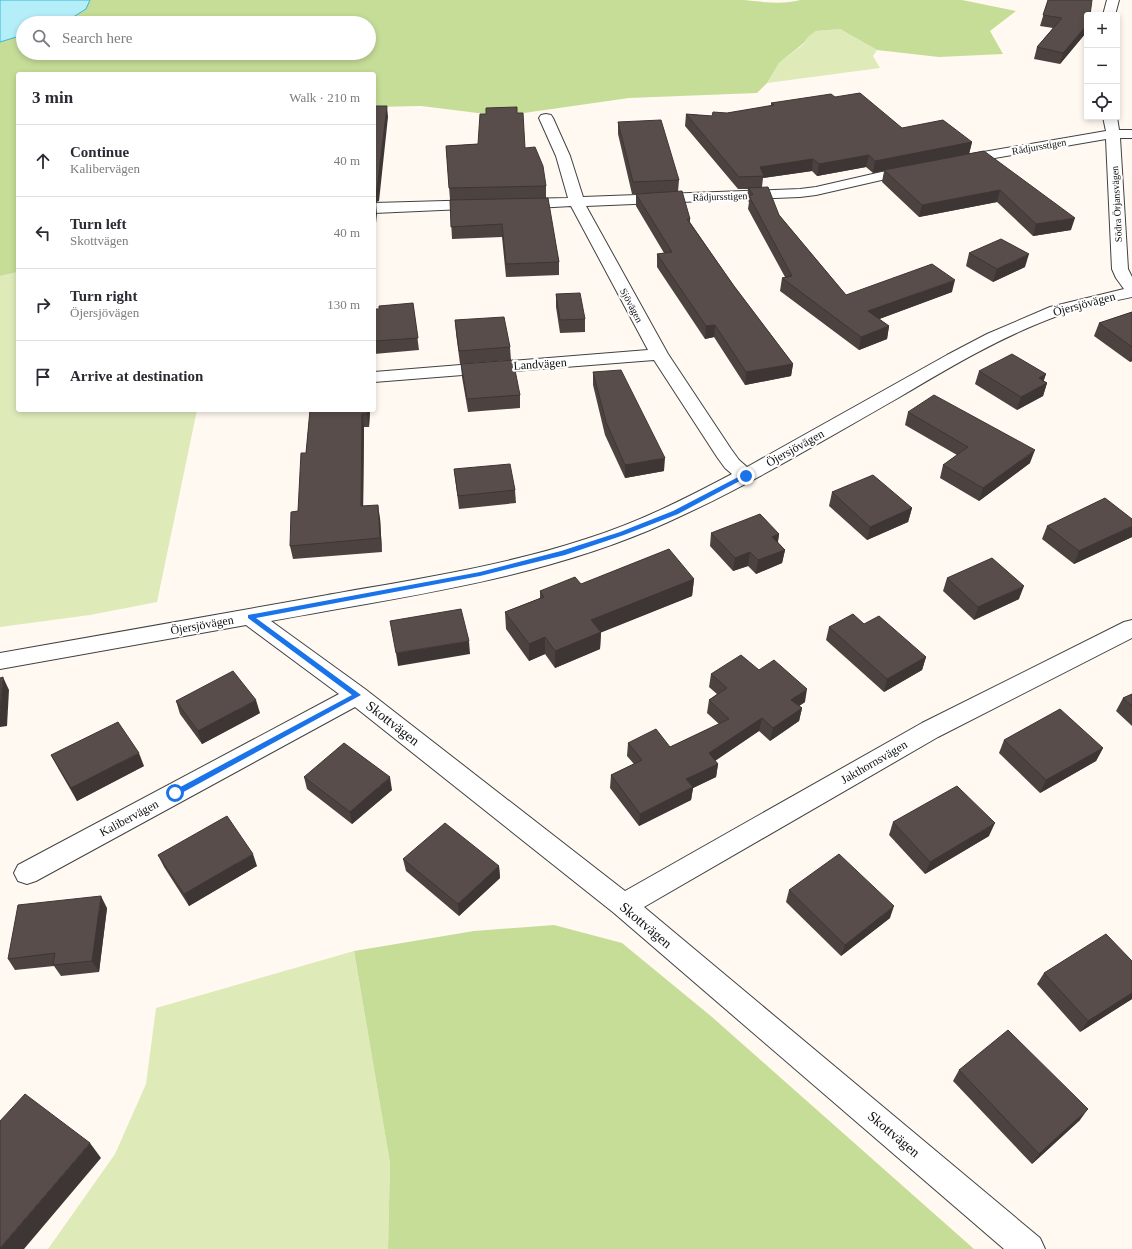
<!DOCTYPE html>
<meta charset="utf-8">
<style>
:root{--surface:#fff;--page:#f2f2f3;--text:#2b2b33;--muted:#7c7c81;--line:#e1e1e2}
body{margin:0;font-family:Georgia,serif;background:var(--page);color:var(--text)}
.controls{position:absolute;right:12px;top:12px;display:grid;overflow:hidden;border-radius:4px;box-shadow:0 2px 6px #0003}
.controls button{width:36px;height:36px;display:grid;place-items:center;padding:0;border:0;border-bottom:1px solid var(--line);background:var(--surface);color:var(--text);font:20px sans-serif}
.stop{position:absolute;width:12px;height:12px;margin:-9px;border:3px solid #1a73e8;border-radius:50%;background:#fff}
.stop.end{background:#1a73e8;border-color:#fff;box-shadow:0 1px 4px #0008}
.list{margin:0;padding:0;list-style:none}
h2{display:flex;justify-content:space-between;align-items:center;height:52px;margin:0;padding:0 16px;font-size:17px}
h2 small{font-size:13px;font-weight:400;color:var(--muted)}
.list li{display:grid;grid-template-columns:26px 1fr auto;gap:12px;align-items:center;box-sizing:border-box;height:72px;padding:0 16px;border-top:1px solid var(--line)}
.list b{display:block;font-size:15px;white-space:nowrap}
.list p{margin:0;font-size:13px;white-space:nowrap;color:var(--muted)}
.list em{font-size:13px;font-style:normal;color:var(--muted)}
.icon{flex:none;width:22px;height:22px;fill:none;stroke:currentColor;stroke-width:2;stroke-linecap:round;stroke-linejoin:round}
.map{position:relative;flex:none;width:1132px;height:1249px;overflow:hidden}
.search{position:absolute;background:var(--surface);box-shadow:0 2px 6px #0003;left:16px;top:16px;width:360px;height:44px;display:flex;align-items:center;gap:10px;box-sizing:border-box;padding:0 14px;border-radius:22px;color:var(--muted);font-size:15px}
.panel{position:absolute;background:var(--surface);box-shadow:0 2px 6px #0003;left:16px;top:72px;width:360px;height:340px;border-radius:4px}
.map>svg:first-child{display:block}
</style>
<div class="map">
<svg width="1132" height="1249" viewBox="0 0 1132 1249">
<rect width="100%" height="100%" fill="#fff9f1"/>
<g fill="#deebb9">
<polygon points="840,29 877,50 873,56 880,68 767,83 779,63 805,43 808,37 816,31"/>
<polygon points="18,272 18,410 197,410 157,602 90,615 0,627 0,276"/>
<polygon points="354,951 390,1163 388,1249 48,1249 115,1154 146,1084 156,1008"/>
</g>
<g fill="#c6dd98">
<path d="M 90,0 L 744,0 C 762,2 783,5 800,0 L 962,0 L 1016,11 L 990,31 L 1003,54 L 939,57 L 877,50 L 840,29 L 816,31 L 808,37 L 805,42 L 779,63 L 767,83 L 757,93 L 629,98 L 502,116 L 421,106 L 374,107 L 374,74 L 18,74 L 18,272 L 0,276 L 0,42 L 23,35 L 23,53 L 369,53 L 369,23 L 62,23 L 67,21 L 86,9 Z"/>
<polygon points="554,925 622,943 712,1017 974,1249 388,1249 390,1163 354,951 474,931"/>
</g>
<polygon fill="#b4eef8" stroke="#38b7d2" points="0,0 90,0 86,9 67,21 62,23 23,23 23,35 0,42"/>
<g fill="none" stroke-linecap="round" stroke-linejoin="round">
<g stroke="#424242" stroke-width="2">
<g id="minor">
<polygon points="1107,0 1119,0 1115,15 1103,15"/>
<path d="M 546,114 L 551,115 L 553,118 L 570,156 L 583,197 L 800,189 L 816,187 L 912,165 L 917,166 L 919,169 L 917,172 L 912,173 L 816,195 L 800,197 L 586,206 L 668,354 L 731,449 L 739,460 L 747,467 L 947,355 L 987,334 L 1050,307 L 1124,289 L 1116,278 L 1112,269 L 1106,139 L 960,164 L 955,163 L 953,160 L 955,157 L 960,156 L 1106,131 L 1103,117 L 1117,117 L 1119,130 L 1132,130 L 1132,138 L 1120,138 L 1128,269 L 1132,277 L 1132,297 C 1108,302 1083,307 1060,315 C 1002,336 950,367 898,398 C 822,441 748,486 668,522 C 543,579 404,596 271,621 L 365,689 L 625,891 L 922,723 L 1124,622 L 1132,620 L 1132,638 L 938,737 L 644,907 L 1040,1238 L 1045,1249 L 1004,1249 L 614,913 L 355,707 L 36,881 L 27,884 L 18,881 L 14,873 L 18,865 L 339,694 L 246,625 L 0,669 L 0,653 C 107,634 215,615 322,596 C 410,580 501,567 586,539 C 637,523 685,499 732,474 L 725,468 L 717,457 L 654,360 L 374,382 L 374,372 L 648,350 L 571,206 L 519,209 L 514,207 L 511,204 L 514,201 L 519,199 L 568,198 L 556,156 L 539,118 L 541,115 Z"/>
<polygon points="481,200 486,202 489,205 486,208 374,213 374,203"/>
</g>
</g>
<use href="#minor" fill="#fff" fill-rule="evenodd"/>
</g>
<g fill="#4c4240">
<polygon points="1048,0 1087,15 1087,27 1085,34 1060,64 1034,59 1037,47 1053,28 1040,26"/>
<polygon points="835,97 902,128 972,142 969,154 1071,230 1033,236 997,202 919,217 882,182 884,171 873,173 866,167 817,176 812,171 763,178 762,187 779,215 846,295 952,292 879,319 889,326 887,339 859,350 780,291 782,278 785,277 748,209 749,202 747,200 748,189 738,189 685,126 686,114 712,116 727,113 771,106 771,103"/>
<polygon points="517,113 525,148 546,186 546,198 559,262 559,275 506,277 502,237 452,239 450,200 536,198 450,200 446,146 478,144"/>
<polygon points="618,122 679,180 678,192 690,219 690,222 734,286 793,364 791,376 745,385 714,337 705,339 657,267 657,254 664,253 636,206 636,194 632,194 618,134"/>
<polygon points="969,253 1025,267 993,282 966,266"/>
<polygon points="556,294 585,319 585,332 560,333 556,307"/>
<polygon points="413,303 419,350 374,354 374,309 379,309"/>
<polygon points="1132,312 1132,361 1130,362 1094,336 1099,323"/>
<polygon points="455,320 510,347 511,360 460,364 456,333"/>
<polygon points="461,364 520,395 520,408 468,412 462,377"/>
<polygon points="979,371 1046,374 1043,381 1047,383 1043,396 1017,410 975,384"/>
<polygon points="593,372 664,471 625,478 605,435 593,385"/>
<polygon points="310,410 370,410 369,427 364,427 363,506 380,518 382,552 293,559 290,546 298,511 306,453"/>
<polygon points="908,412 1030,463 979,501 940,478 943,465 957,455 905,425"/>
<polygon points="454,469 515,490 516,503 459,509"/>
<polygon points="832,492 912,508 908,522 867,540 829,506"/>
<polygon points="1047,526 1132,537 1074,564 1042,539"/>
<polygon points="711,533 779,534 778,542 785,550 782,563 756,574 748,566 733,571 710,546"/>
<polygon points="947,578 1019,599 974,620 943,591"/>
<polygon points="694,579 692,596 601,632 600,649 555,668 545,654 529,661 506,629 505,612 540,598 540,591 581,584"/>
<polygon points="864,624 926,657 922,670 884,692 826,640 829,627"/>
<polygon points="759,670 805,702 799,706 802,708 799,721 770,741 759,731 715,761 718,764 716,777 693,788 691,800 639,826 610,788 611,775 634,764 627,756 628,743 670,747 719,724 707,713 709,700 717,694 709,687 711,674"/>
<polygon points="1132,694 1132,726 1116,711 1123,698"/>
<polygon points="176,701 260,713 202,744 180,714"/>
<polygon points="1004,740 1103,748 1096,761 1040,793 999,753"/>
<polygon points="51,755 144,766 77,801 58,768"/>
<polygon points="304,777 392,790 352,824 307,789"/>
<polygon points="893,822 989,836 925,874 889,835"/>
<polygon points="158,855 257,866 189,906 164,867"/>
<polygon points="403,859 499,866 500,878 459,916 406,871"/>
<polygon points="789,890 890,918 841,956 786,902"/>
<polygon points="107,908 99,972 61,976 54,966 15,970 8,959"/>
<polygon points="1132,961 1132,999 1080,1032 1037,984 1044,973"/>
<polygon points="959,1070 1080,1120 1032,1164 953,1081"/>
</g>
<g fill="#3e3634">
<polygon points="1087,25 1087,27 1085,34 1060,64 1063,53"/>
<polygon points="387,106 388,117 379,201 374,203 374,190"/>
<polygon points="972,142 969,154 884,170 884,171 873,173 875,161"/>
<polygon points="869,155 866,167 817,176 819,164"/>
<polygon points="813,159 812,171 763,178 764,176 760,167"/>
<polygon points="1000,190 997,202 919,217 922,205"/>
<polygon points="376,202 377,214 374,241 374,216"/>
<polygon points="1075,218 1071,230 1033,236 1036,224"/>
<polygon points="1029,254 1025,267 993,282 997,269"/>
<polygon points="955,280 952,292 866,324 868,311"/>
<polygon points="715,325 714,337 705,339 706,326"/>
<polygon points="889,326 887,339 859,350 861,337"/>
<polygon points="1132,356 1132,361 1130,362"/>
<polygon points="793,364 791,376 745,385 746,372"/>
<polygon points="1046,374 1042,386 1047,383 1043,396 1017,410 1021,397 1039,378"/>
<polygon points="367,410 370,410 369,427 367,414"/>
<polygon points="362,414 364,427 363,519 361,506"/>
<polygon points="1035,450 1030,463 979,501 983,488"/>
<polygon points="665,458 664,471 625,478 625,465"/>
<polygon points="378,505 380,518 382,552 380,538"/>
<polygon points="912,508 908,522 867,540 870,527"/>
<polygon points="1132,526 1132,537 1074,564 1079,551"/>
<polygon points="779,534 777,547 772,537"/>
<polygon points="785,550 782,563 756,574 758,560"/>
<polygon points="750,552 748,566 733,571 735,558"/>
<polygon points="694,579 692,596 590,637 591,620"/>
<polygon points="1024,586 1019,599 974,620 978,607"/>
<polygon points="601,632 600,649 555,668 555,651"/>
<polygon points="545,637 545,654 529,661 529,644"/>
<polygon points="469,641 470,654 398,666 396,653"/>
<polygon points="926,657 922,670 884,692 887,679"/>
<polygon points="3,677 9,690 7,726 0,727 0,713"/>
<polygon points="807,689 805,702 788,713 791,700"/>
<polygon points="256,700 260,713 202,744 198,731"/>
<polygon points="802,708 799,721 770,741 773,728"/>
<polygon points="762,718 759,731 707,766 709,753"/>
<polygon points="1103,748 1096,761 1040,793 1046,780"/>
<polygon points="139,753 144,766 77,801 71,788"/>
<polygon points="718,764 716,777 693,788 691,800 639,826 640,814 686,779"/>
<polygon points="390,777 392,790 352,824 350,812"/>
<polygon points="995,823 989,836 925,874 930,862"/>
<polygon points="253,854 257,866 189,906 184,894"/>
<polygon points="499,866 500,878 459,916 458,904"/>
<polygon points="101,896 107,908 99,972 92,961"/>
<polygon points="894,906 890,918 841,956 845,945"/>
<polygon points="1132,993 1132,999 1080,1032 1088,1021"/>
<polygon points="1088,1109 1080,1120 1032,1164 1039,1154"/>
<polygon points="90,1143 101,1158 24,1249 0,1249 0,1248"/>
</g>
<g fill="#584d4b" stroke="#3e3634">
<polygon points="1048,0 1092,0 1090,15 1087,15 1087,25 1063,53 1037,47 1062,18 1043,15"/>
<polygon points="860,93 902,128 943,120 972,142 875,161 869,155 819,164 813,159 760,167 764,176 739,177 686,114 712,116 713,112 727,113 774,105 771,103 831,94 835,97"/>
<polygon points="374,106 387,106 377,189 374,190"/>
<polygon points="517,107 517,113 523,113 525,148 535,147 543,166 546,186 449,188 446,146 478,144 480,114 486,114 486,108"/>
<polygon points="661,120 679,180 633,182 618,122"/>
<polygon points="984,151 1075,218 1036,224 1000,190 922,205 884,170"/>
<polygon points="768,187 779,215 846,295 932,264 955,280 868,311 889,326 861,337 782,278 792,276 749,196 753,194 748,188"/>
<polygon points="682,191 690,219 687,219 734,286 793,364 746,372 715,325 706,326 657,254 672,252 636,194"/>
<polygon points="548,198 559,262 506,264 502,224 451,227 450,200"/>
<polygon points="374,202 376,202 374,216"/>
<polygon points="1001,239 1029,254 997,269 969,253"/>
<polygon points="580,293 585,319 560,320 556,294"/>
<polygon points="413,303 418,338 374,341 374,309 379,309 379,306"/>
<polygon points="1132,312 1132,347 1099,323"/>
<polygon points="504,317 510,347 459,351 455,320"/>
<polygon points="1012,354 1046,374 1039,378 1047,383 1021,397 979,371"/>
<polygon points="513,360 520,395 467,399 461,364"/>
<polygon points="621,370 665,458 625,465 606,422 593,372"/>
<polygon points="934,395 1035,450 983,488 943,465 968,447 908,412"/>
<polygon points="310,410 367,410 367,414 362,414 361,506 378,505 380,538 290,546 291,512 298,511 301,453 306,453"/>
<polygon points="510,464 515,490 458,496 454,469"/>
<polygon points="873,475 912,508 870,527 832,492"/>
<polygon points="1105,498 1132,519 1132,526 1079,551 1047,526"/>
<polygon points="760,514 779,534 772,537 785,550 758,560 750,552 735,558 711,533"/>
<polygon points="669,549 694,579 591,620 601,632 555,651 545,637 529,644 505,612 544,597 540,591 575,577 581,584"/>
<polygon points="992,558 1024,586 978,607 947,578"/>
<polygon points="461,609 469,641 396,653 390,621"/>
<polygon points="853,614 864,624 879,616 926,657 887,679 829,627"/>
<polygon points="741,655 759,670 774,660 807,689 791,700 802,708 773,728 762,718 709,753 718,764 686,779 693,787 640,814 611,775 642,760 628,743 656,729 670,747 729,719 709,700 727,688 711,674"/>
<polygon points="233,671 256,700 198,731 176,701"/>
<polygon points="3,677 0,713 0,678"/>
<polygon points="1132,694 1132,706 1123,698"/>
<polygon points="1060,709 1103,748 1046,780 1004,740"/>
<polygon points="118,722 139,753 71,788 51,755"/>
<polygon points="344,743 390,777 350,812 304,777"/>
<polygon points="957,786 995,823 930,862 893,822"/>
<polygon points="227,816 253,854 184,894 158,855"/>
<polygon points="445,823 499,866 458,904 403,859"/>
<polygon points="839,854 894,906 845,945 789,890"/>
<polygon points="101,896 92,961 53,965 55,953 8,959 18,905"/>
<polygon points="1106,934 1132,961 1132,993 1088,1021 1044,973"/>
<polygon points="1008,1030 1088,1109 1039,1154 959,1070"/>
<polygon points="25,1094 90,1143 0,1248 0,1121"/>
</g>
<polygon fill="#1a73e8" points="744,474 749,476 678,514 624,535 565,555 480,576 256,618 361,695 178,795 173,795 173,791 352,695 248,618 248,615 480,572 561,551 620,532 673,511"/>
<g text-anchor="middle" stroke-width="4" stroke-linejoin="round" paint-order="stroke">
<g font-size="10" fill="#0f0f0f" stroke="#fff">
<text transform="translate(1039 146) rotate(-10)" y="4">Rådjursstigen</text>
<text transform="translate(720 196) rotate(-2)" y="4">Rådjursstigen</text>
<text transform="translate(1116 204) rotate(-93)" y="4">Södra Örjansvägen</text>
<text transform="translate(632 305) rotate(62)" y="4">Sjövägen</text>
</g>
<g font-size="12" fill="#0f0f0f" stroke="#fff">
<text transform="translate(1084 304) rotate(-15)" y="4">Öjersjövägen</text>
<text transform="translate(540 364) rotate(-4)" y="4">Landvägen</text>
<text transform="translate(795 448) rotate(-29)" y="4">Öjersjövägen</text>
<text transform="translate(202 625) rotate(-10)" y="4">Öjersjövägen</text>
<text transform="translate(874 762) rotate(-30)" y="4">Jakthornsvägen</text>
<text transform="translate(129 818) rotate(-28)" y="4">Kalibervägen</text>
</g>
<g font-size="14" fill="#0f0f0f" stroke="#fff">
<text transform="translate(393 723) rotate(38)" y="5">Skottvägen</text>
<text transform="translate(646 925) rotate(40)" y="5">Skottvägen</text>
<text transform="translate(894 1134) rotate(40)" y="5">Skottvägen</text>
</g>
</g>
</svg>
<div class="controls">
<button>+</button>
<button>−</button>
<button><svg class="icon" aria-label="locate" viewBox="0 0 24 24"><circle cx="12" cy="12" r="6"/><path d="M12 2v4M12 18v4M2 12h4M18 12h4"/></svg></button>
</div>
<div class="stop" style="left:175px;top:793px"></div>
<div class="stop end" style="left:746px;top:476px"></div>
<div class="search"><svg class="icon" aria-label="search" viewBox="0 0 24 24"><circle cx="10" cy="10" r="6"/><path d="M15 15l6 6"/></svg>Search here</div>
<section class="panel">
<h2>3 min<small>Walk · 210 m</small></h2>
<ul class="list">
<li><svg class="icon" aria-label="ahead" viewBox="0 0 24 24"><path d="M12 20V5M6 11l6-6 6 6"/></svg><div><b>Continue</b><p>Kalibervägen</p></div><em>40 m</em></li>
<li><svg class="icon" aria-label="left" viewBox="0 0 24 24"><path d="M17 20v-9H6M10 6l-5 5 5 5"/></svg><div><b>Turn left</b><p>Skottvägen</p></div><em>40 m</em></li>
<li><svg class="icon" aria-label="right" viewBox="0 0 24 24"><path d="M7 20v-9h11M14 6l5 5-5 5"/></svg><div><b>Turn right</b><p>Öjersjövägen</p></div><em>130 m</em></li>
<li><svg class="icon" aria-label="arrive" viewBox="0 0 24 24"><path d="M6 21V4h12l-3 4 3 4H6"/></svg><div><b>Arrive at destination</b></div></li>
</ul>
</section>
</div>
